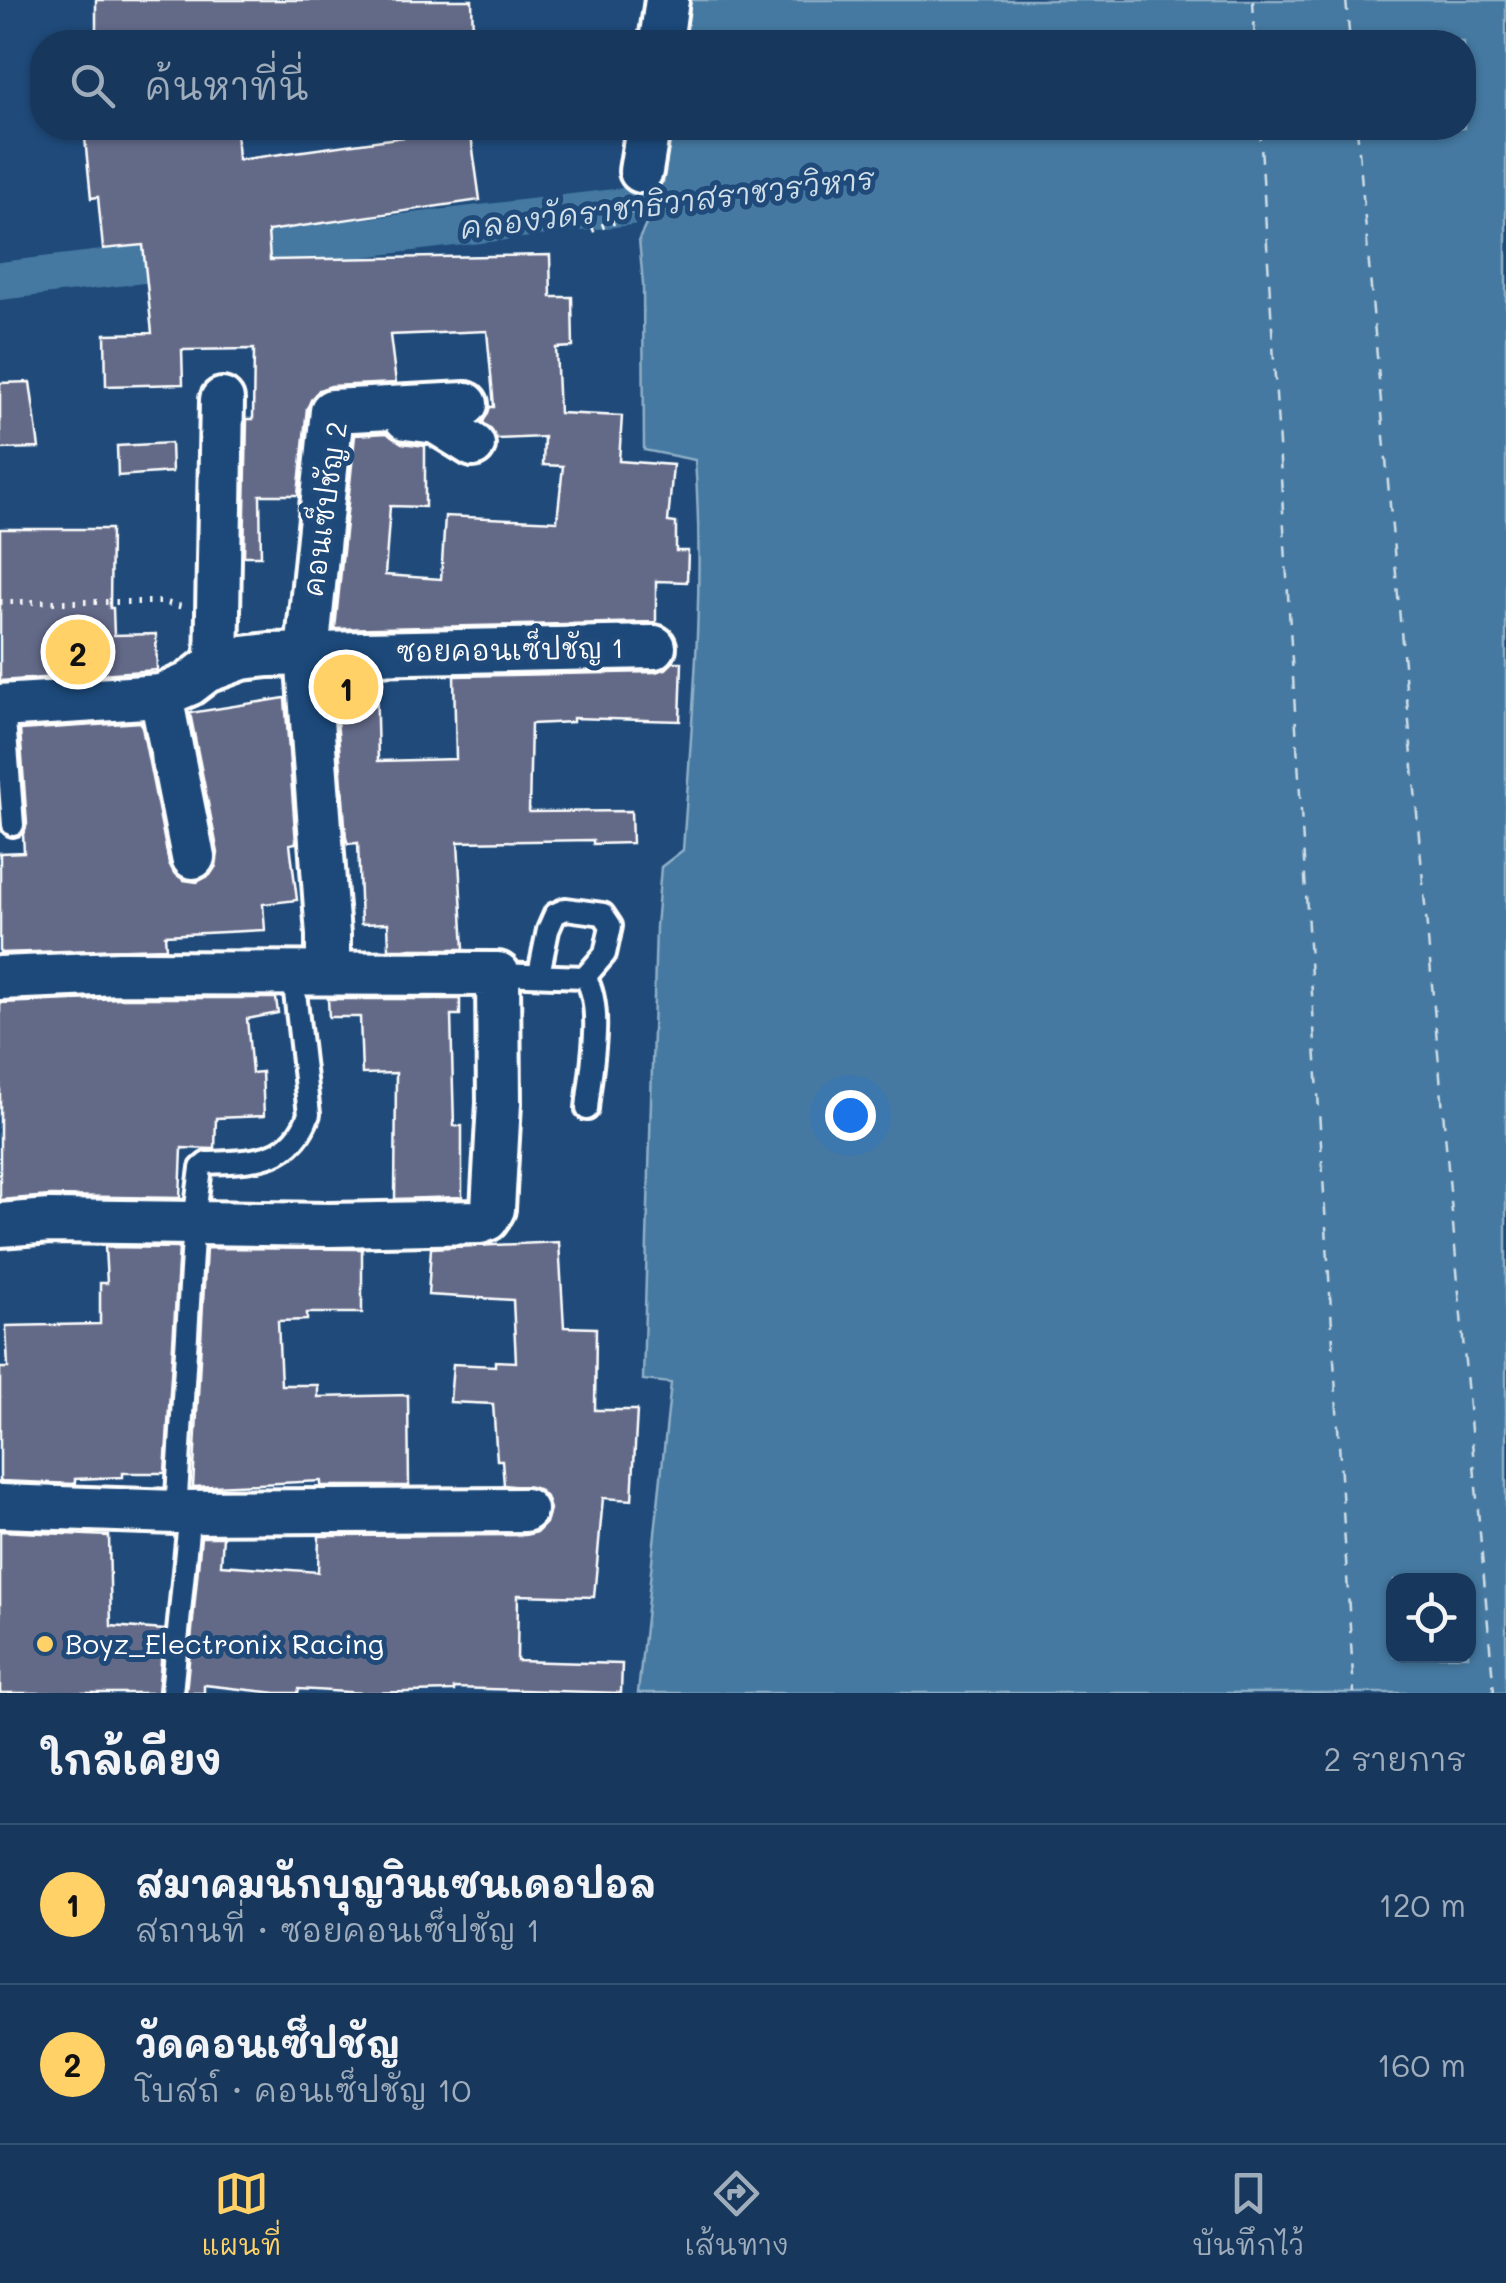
<!DOCTYPE html>
<html lang="th">
<meta charset="utf-8">
<style>
:root{--surface:#17385c;--page:#244365;--text:#f1f3f6;--muted:#9eacbb;--line:#365272;--accent:#ffd166}
body{margin:0;font-family:Mali,"Playpen Sans Thai",sans-serif;background:var(--page);color:var(--text)}
.controls{position:absolute;right:30px;bottom:30px;display:grid;overflow:hidden;border-radius:20px;box-shadow:0 2px 8px #0004}
.controls button{width:90px;height:90px;display:grid;place-items:center;padding:0;border:0;border-bottom:2px solid var(--line);background:var(--surface);color:var(--text);font:50px sans-serif}
.you{position:absolute;left:850px;top:1115px;width:35px;height:35px;margin:-25px;border:8px solid #fff;border-radius:50%;background:#1a73e8;box-shadow:0 0 0 15px #1a73e833}
.badge{display:grid;place-items:center;width:65px;height:65px;border-radius:50%;background:var(--accent);color:#111;font-size:32px;font-weight:700}
.pin{position:absolute;translate:-50% -50%;border:5px solid #fff;box-shadow:0 2px 10px #0006}
.list{margin:0;padding:0;list-style:none}
h2{display:flex;justify-content:space-between;align-items:center;height:130px;margin:0;padding:0 40px;font-size:42px}
h2 small{font-size:32px;font-weight:400;color:var(--muted)}
.list li{display:grid;grid-template-columns:65px 1fr auto;gap:30px;align-items:center;box-sizing:border-box;height:160px;padding:0 40px;border-top:2px solid var(--line)}
.list b{display:block;font-size:38px;white-space:nowrap}
.list p{margin:0;font-size:32px;white-space:nowrap;color:var(--muted)}
.list em{font-size:32px;font-style:normal;color:var(--muted)}
.icon{flex:none;width:55px;height:55px;fill:none;stroke:currentColor;stroke-width:2;stroke-linecap:round;stroke-linejoin:round}
.map{position:relative;flex:none;width:1506px;height:1693px;overflow:hidden}
.search{position:absolute;background:var(--surface);box-shadow:0 2px 8px #0004;left:30px;right:30px;top:30px;height:110px;display:flex;align-items:center;gap:25px;box-sizing:border-box;padding:0 35px;border-radius:40px;color:var(--muted);font-size:38px}
.sheet{height:450px;background:var(--surface)}
nav{display:flex;justify-content:space-around;align-items:center;box-sizing:border-box;height:140px;border-top:2px solid var(--line);background:var(--surface);font-size:28px;color:var(--muted)}
nav a{display:grid;justify-items:center;gap:5px}
nav .on{color:var(--accent)}
.map>svg:first-child{display:block}
</style>
<div class="map">
<svg width="1506" height="1693" viewBox="0 0 1506 1693">
<rect width="100%" height="100%" fill="#1f4a7a"/>
<filter id="ink" filterUnits="userSpaceOnUse"><feTurbulence type="fractalNoise" baseFrequency=".01" numOctaves="2"/><feDisplacementMap in="SourceGraphic" scale="20" xChannelSelector="R" yChannelSelector="G"/><feConvolveMatrix kernelMatrix="1 2 1 2 8 2 1 2 1" color-interpolation-filters="sRGB"/></filter>
<g filter="url(#ink)">
<path fill="#4479a1" stroke="#8fafc7" stroke-width="2.5" fill-rule="evenodd" d="M 683,0 L 1506,0 L 1506,1693 L 638,1693 L 671,1383 L 643,1380 L 656,927 L 661,867 L 683,850 C 692,720 705,590 695,460 L 644,450 L 643,284 L 639,239 L 662,192 L 671,128 L 1464,128 L 1464,42 L 679,42 ZM 1394,1580 L 1468,1580 L 1468,1656 L 1394,1656 Z"/>
<g fill="none" stroke-linecap="round" stroke-linejoin="round">
<polyline stroke="#4479a1" stroke-width="38" points="0,281 707,197"/>
<g stroke="#d0dee8" stroke-width="2.5" stroke-dasharray="12 10" stroke-linecap="butt">
<polyline points="1253,0 1255,42"/>
<polyline points="1346,0 1350,42"/>
<polyline points="1260,128 1354,1693"/>
<polyline points="1357,128 1494,1693"/>
</g>
</g>
<g fill="#646b88" stroke="#fff" stroke-width="2.5">
<polygon points="96,0 472,0 473,35 438,37 438,42 96,42"/>
<polygon points="84,128 236,128 238,160 470,128 480,200 268,231 270,260 550,255 551,297 572,297 573,347 556,348 559,413 622,416 619,461 673,465 668,522 676,523 676,551 688,551 687,582 656,581 656,622 335,629 355,435 387,433 402,443 425,446 425,507 390,506 385,575 441,579 445,516 557,521 563,466 543,465 544,437 497,439 483,422 490,407 494,407 487,331 390,335 396,383 331,386 319,390 307,408 298,495 260,495 261,556 244,556 247,419 253,419 254,349 182,350 183,384 106,386 105,334 152,333 143,245 103,249 98,197 91,198"/>
<polygon points="30,382 39,448 0,449 0,383"/>
<polygon points="171,443 172,472 118,476 117,446"/>
<polygon points="0,529 111,529 110,608 113,608 114,635 156,634 157,670 0,681"/>
<polygon points="673,662 682,662 680,721 573,718 573,722 531,724 529,812 631,811 632,843 593,844 593,840 458,842 464,949 389,949 388,923 361,924 358,843 348,844 346,838 334,679 376,678 378,761 456,759 454,676 655,672 666,669"/>
<polygon points="285,698 296,843 290,844 297,900 263,904 265,930 165,935 166,948 0,953 0,853 24,852 23,834 27,824 20,730 141,722 169,863 174,873 184,880 197,882 210,875 216,866 218,853 190,713"/>
<polygon points="120,998 276,998 278,1013 247,1019 252,1073 262,1072 264,1116 216,1118 215,1149 182,1148 180,1198 50,1196 0,1200 0,1003"/>
<polygon points="328,999 460,999 460,1015 451,1015 454,1126 462,1126 462,1197 395,1199 396,1073 362,1074 360,1017 329,1017"/>
<polygon points="559,1242 564,1327 596,1328 595,1410 637,1410 632,1500 603,1498 594,1597 518,1595 517,1661 622,1664 621,1693 454,1688 454,1691 363,1693 299,1689 298,1693 276,1693 204,1685 204,1693 186,1693 201,1537 223,1537 221,1565 318,1572 319,1536 525,1535 537,1532 546,1523 550,1509 546,1497 538,1489 504,1485 502,1460 497,1460 493,1404 450,1402 453,1364 495,1366 495,1361 516,1362 513,1300 428,1295 431,1248"/>
<polygon points="105,1247 179,1248 165,1473 123,1473 123,1477 75,1479 75,1484 0,1481 0,1368 8,1368 6,1326 100,1324 100,1283 107,1283"/>
<polygon points="206,1248 362,1249 362,1313 307,1313 307,1320 278,1321 281,1385 318,1385 318,1397 408,1395 409,1486 321,1486 321,1481 193,1487"/>
<polygon points="0,1531 109,1536 111,1626 164,1630 158,1693 0,1693"/>
</g>
<g fill="none" stroke-linecap="round" stroke-linejoin="round">
<g stroke="#fff" stroke-width="28">
<g id="lane">
<polyline points="4,706 13,825"/>
<path d="M 498,974 L 585,977 C 605,1008 590,1072 587,1109"/>
<polyline points="539,974 548,930 555,914 566,909 603,914 611,926 605,954 585,977"/>
<path d="M 176,1512 L 194,1222 L 201,1168 L 207,1163 C 252,1161 292,1163 309,1114 L 293,975"/>
<polyline points="172,1693 190,1511"/>
</g>
</g>
<g stroke="#fff" stroke-width="50">
<g id="street">
<polyline points="661,42 667,0"/>
<polyline points="641,171 648,128"/>
<polyline points="406,418 436,422 473,445"/>
<polyline points="217,667 222,400"/>
<polyline points="161,696 193,857"/>
<polyline points="0,706 161,696 189,684 206,671 242,658 269,655 654,647"/>
<polyline points="328,972 328,935 307,653 332,411 466,404"/>
<polyline points="0,978 119,973 498,974 499,1103 493,1209 487,1219 480,1222 330,1225 50,1221 0,1225"/>
<polyline points="0,1506 176,1512 525,1510"/>
</g>
</g>
<g stroke="#fff" stroke-width="6" stroke-dasharray="2.5 8" stroke-linecap="butt">
<polyline points="592,230 627,217 633,206"/>
<polyline points="0,602 162,602 183,607"/>
</g>
<use href="#lane" stroke="#1f4a7a" stroke-width="20"/>
<use href="#street" stroke="#1f4a7a" stroke-width="42"/>
</g>
</g>
<circle fill="#ffd166" stroke="#1f4a7a" stroke-width="4" cx="45" cy="1644" r="10"/>
<g text-anchor="middle" stroke-width="10" stroke-linejoin="round" paint-order="stroke">
<g font-size="28" fill="#fff" stroke="#1f4a7a">
<text transform="translate(325 509) rotate(-82)" y="10">คอนเซ็ปชัญ 2</text>
<text transform="translate(510 650) rotate(-1)" y="10">ซอยคอนเซ็ปชัญ 1</text>
</g>
<g font-size="28" fill="#fff" stroke="#1f4a7a" text-anchor="start">
<text x="65" y="1654">Boyz_Electronix Racing</text>
</g>
<g font-size="30" font-style="italic" fill="#d0dee8" stroke="#1f4a7a">
<text transform="translate(668 204) rotate(-7)" y="10">คลองวัดราชาธิวาสราชวรวิหาร</text>
</g>
</g>
</svg>
<div class="controls">
<button><svg class="icon" aria-label="locate" viewBox="0 0 24 24"><circle cx="12" cy="12" r="6"/><path d="M12 2v4M12 18v4M2 12h4M18 12h4"/></svg></button>
</div>
<div class="you"></div>
<div class="pin badge" style="left:346px;top:687px">1</div>
<div class="pin badge" style="left:78px;top:652px">2</div>
<div class="search"><svg class="icon" aria-label="search" viewBox="0 0 24 24"><circle cx="10" cy="10" r="6"/><path d="M15 15l6 6"/></svg>ค้นหาที่นี่</div>
</div>
<section class="sheet">
<h2>ใกล้เคียง<small>2 รายการ</small></h2>
<ul class="list">
<li><span class="badge">1</span><div><b>สมาคมนักบุญวินเซนเดอปอล</b><p>สถานที่ · ซอยคอนเซ็ปชัญ 1</p></div><em>120 m</em></li>
<li><span class="badge">2</span><div><b>วัดคอนเซ็ปชัญ</b><p>โบสถ์ · คอนเซ็ปชัญ 10</p></div><em>160 m</em></li>
</ul>
</section>
<nav>
<a class="on"><svg class="icon" aria-label="map" viewBox="0 0 24 24"><path d="M3 6l6-2 6 2 6-2v14l-6 2-6-2-6 2zM9 4v14M15 6v14"/></svg>แผนที่</a>
<a><svg class="icon" aria-label="directions" viewBox="0 0 24 24"><path d="M12 3l9 9-9 9-9-9zM9 14v-3h6M13 9l2 2-2 2"/></svg>เส้นทาง</a>
<a><svg class="icon" aria-label="saved" viewBox="0 0 24 24"><path d="M7 4h10v16l-5-4-5 4z"/></svg>บันทึกไว้</a>
</nav>
